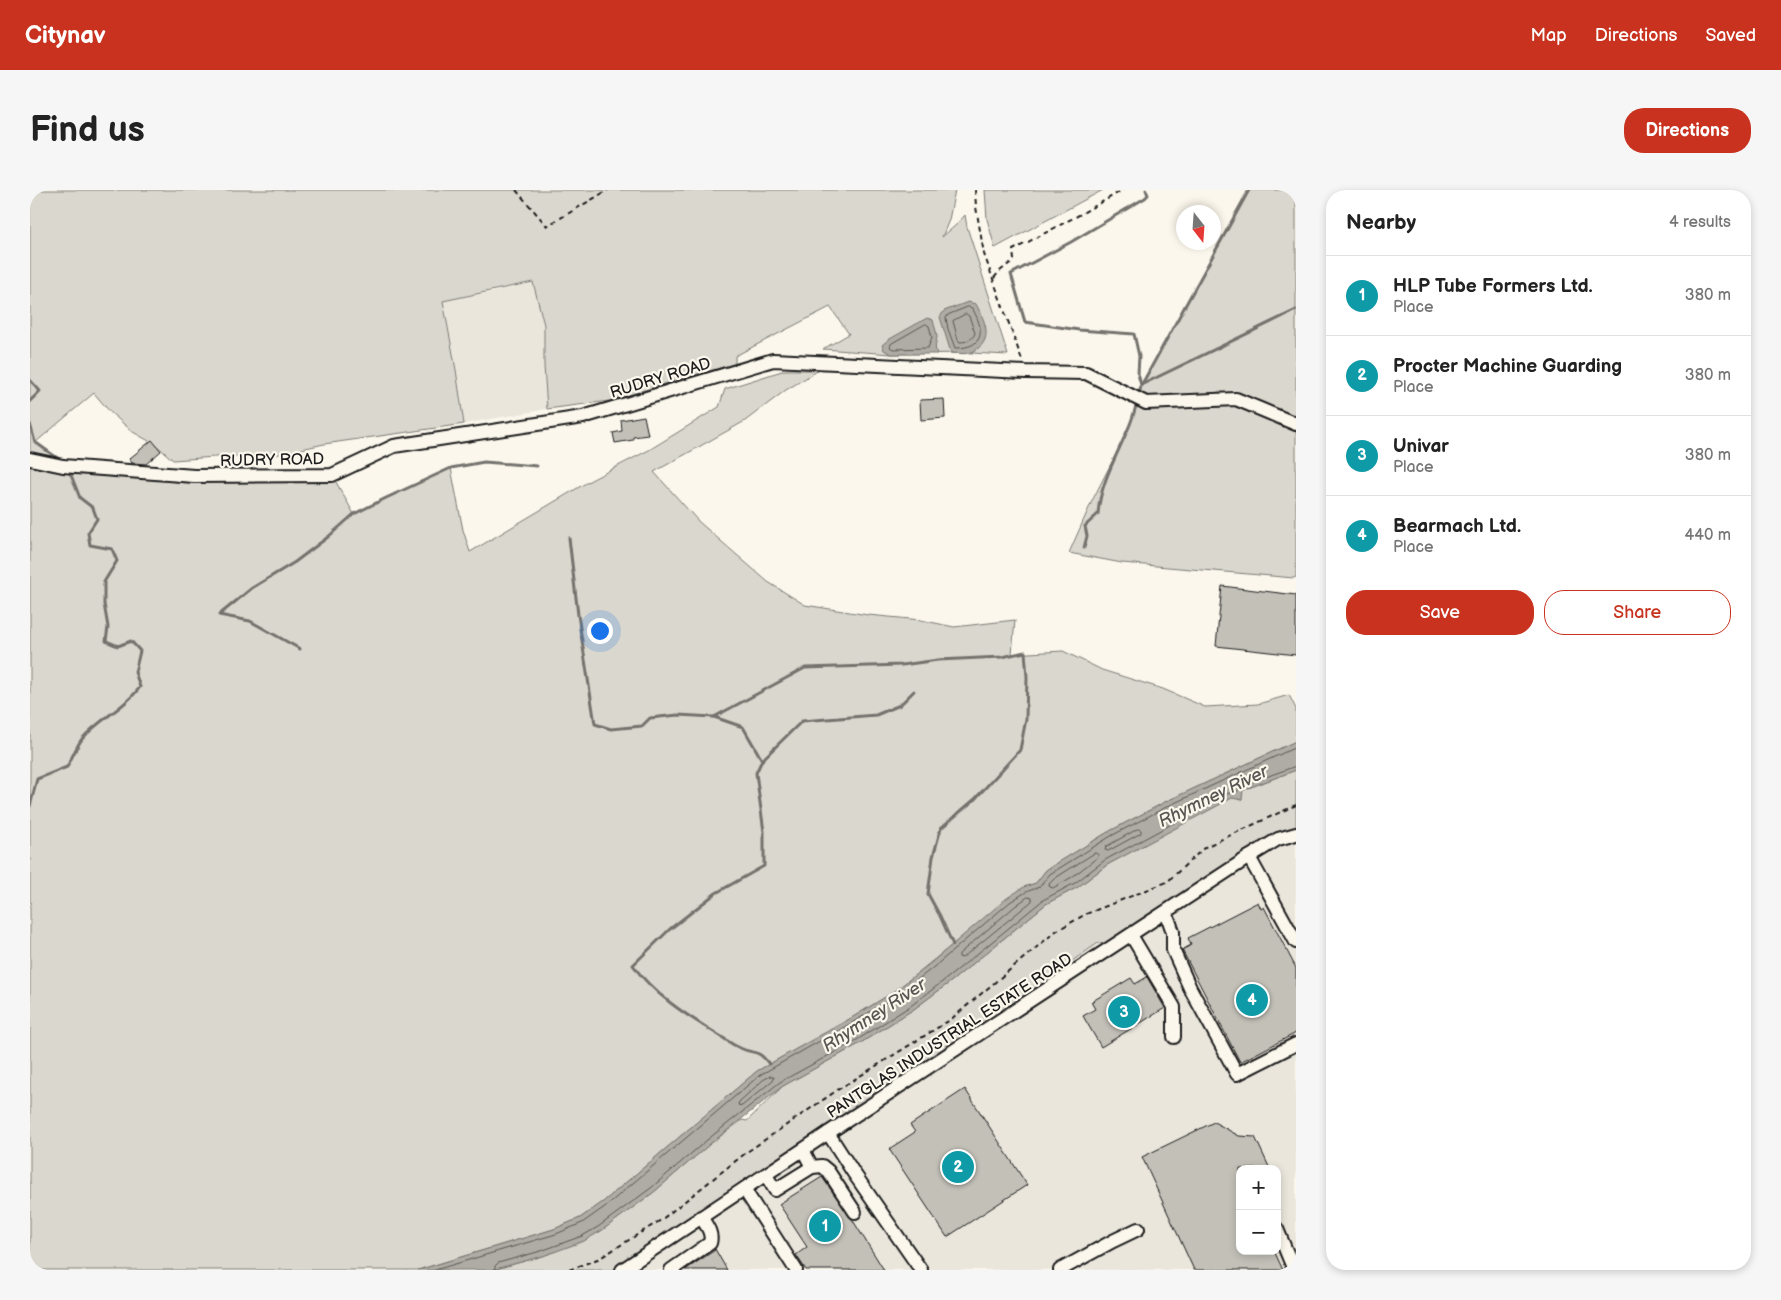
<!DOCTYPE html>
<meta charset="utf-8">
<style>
:root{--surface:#fff;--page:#f6f6f6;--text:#222;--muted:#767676;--line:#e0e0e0;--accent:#c8321e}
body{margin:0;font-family:"Balsamiq Sans",sans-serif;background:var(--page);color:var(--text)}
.controls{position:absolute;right:15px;bottom:15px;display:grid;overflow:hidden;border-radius:10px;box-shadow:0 2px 8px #0003}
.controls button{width:45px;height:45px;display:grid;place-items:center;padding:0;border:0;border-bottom:1px solid var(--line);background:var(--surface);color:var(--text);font:25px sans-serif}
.compass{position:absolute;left:1146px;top:15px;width:45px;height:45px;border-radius:50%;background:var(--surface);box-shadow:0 2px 8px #0003;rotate:163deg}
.you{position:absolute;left:569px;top:440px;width:18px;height:18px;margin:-12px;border:4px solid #fff;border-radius:50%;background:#1a73e8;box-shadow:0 0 0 8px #1a73e833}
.badge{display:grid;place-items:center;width:32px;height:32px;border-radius:50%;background:var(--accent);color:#fff;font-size:16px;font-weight:700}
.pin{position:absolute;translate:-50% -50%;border:2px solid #fff;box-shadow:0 1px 5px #0006}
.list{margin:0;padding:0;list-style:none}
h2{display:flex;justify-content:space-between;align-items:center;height:65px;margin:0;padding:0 20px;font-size:21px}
h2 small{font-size:16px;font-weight:400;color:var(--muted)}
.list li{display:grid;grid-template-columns:32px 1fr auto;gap:15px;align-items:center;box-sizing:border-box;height:80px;padding:0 20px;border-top:1px solid var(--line)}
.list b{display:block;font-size:19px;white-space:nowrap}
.list p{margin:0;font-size:16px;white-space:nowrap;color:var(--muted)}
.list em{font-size:16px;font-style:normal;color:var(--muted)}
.actions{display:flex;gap:10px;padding:15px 20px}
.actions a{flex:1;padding:11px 0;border:1px solid var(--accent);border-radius:20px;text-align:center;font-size:18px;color:var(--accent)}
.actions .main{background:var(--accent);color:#fff}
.map{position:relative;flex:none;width:1266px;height:1080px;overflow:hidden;border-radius:20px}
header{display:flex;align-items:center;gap:30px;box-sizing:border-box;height:70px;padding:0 25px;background:var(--accent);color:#fff}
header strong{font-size:24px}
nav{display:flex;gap:28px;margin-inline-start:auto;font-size:18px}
.intro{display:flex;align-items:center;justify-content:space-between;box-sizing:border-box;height:120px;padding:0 30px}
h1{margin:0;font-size:35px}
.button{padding:12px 22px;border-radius:20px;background:var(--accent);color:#fff;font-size:18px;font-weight:700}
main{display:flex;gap:30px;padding:0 30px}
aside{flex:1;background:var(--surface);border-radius:20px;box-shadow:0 2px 8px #0003}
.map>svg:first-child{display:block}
</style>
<header>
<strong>Citynav</strong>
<nav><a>Map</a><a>Directions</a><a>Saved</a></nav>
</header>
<div class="intro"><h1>Find us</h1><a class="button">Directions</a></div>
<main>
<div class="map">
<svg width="1266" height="1080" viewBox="0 0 1266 1080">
<rect width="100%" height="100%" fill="#fbf7ec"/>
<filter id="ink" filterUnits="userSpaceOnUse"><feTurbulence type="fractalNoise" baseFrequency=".02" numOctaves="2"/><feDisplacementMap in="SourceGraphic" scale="10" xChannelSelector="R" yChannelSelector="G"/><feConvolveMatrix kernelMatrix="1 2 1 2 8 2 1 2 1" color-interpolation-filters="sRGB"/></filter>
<g filter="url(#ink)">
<g fill="#eae6dc" fill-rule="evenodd">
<polygon points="504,92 514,135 514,176 517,219 434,234 426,180 413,110 463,102"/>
<path d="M 1266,639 L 1266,1080 L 583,1080 L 1023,793 L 1029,780 L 1068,753 L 1081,754 ZM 1210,979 L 1247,979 L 1247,1061 L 1210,1061 Z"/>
</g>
<g fill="#dad7ce" stroke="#7b7a75">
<polygon points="0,0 925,0 919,30 912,47 926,35 935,25 937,37 978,165 941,163 861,164 793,159 819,144 800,117 705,166 705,174 661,186 579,211 517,219 514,176 514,135 503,92 413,111 426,180 434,234 294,254 240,266 199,266 143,270 126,255 103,242 80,222 64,203 6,252 38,276 302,285 324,324 421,278 433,340 440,362 561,290 619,260 689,217 695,199 755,180 789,180 756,200 715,231 624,282 669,332 738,392 775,415 838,425 891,430 924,437 985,430 982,464 1033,461 1072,480 1133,499 1175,517 1228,514 1259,505 1266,519 1266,551 1137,611 1078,642 1016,680 1006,693 994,697 865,801 823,827 727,881 573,1012 550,1028 524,1039 388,1080 0,1080 0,715 2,713 0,712"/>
<polygon points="955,0 1073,0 965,58 957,29"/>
<polygon points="1219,0 1266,0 1266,228 1235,214 1189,202 1160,207 1126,209 1110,204 1111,195"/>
<polygon points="1199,214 1215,218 1266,240 1266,387 1264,388 1092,373 1039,363 1062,311 1099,238 1106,216 1124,217"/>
<polygon points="1266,580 1266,639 1080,754 1068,753 1029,780 1023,793 583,1080 462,1080 513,1066 571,1041 624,1002 680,954 712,930 717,931 753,896 829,854 884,819 923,790 1016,714 1048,697 1077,675 1213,600"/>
</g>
<g fill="#afaca5" stroke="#74726e">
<path d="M 938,112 L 946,114 C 955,131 965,151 942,162 C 937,165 927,163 921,163 L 910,127 L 914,121 Z"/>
<path d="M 897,128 L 903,130 C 904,136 907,142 907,147 C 906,154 904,156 907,164 L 861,164 L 854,160 L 852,155 L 858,150 Z"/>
<polygon points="1266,551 1266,580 1213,600 1212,610 1202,608 1077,675 1048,697 1016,714 923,790 884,819 829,854 753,896 680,954 624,1002 571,1041 554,1051 513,1066 462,1080 388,1080 524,1039 550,1028 573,1012 727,881 823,827 865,801 902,772 977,708 994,697 1006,693 1016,680 1078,642 1137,611"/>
</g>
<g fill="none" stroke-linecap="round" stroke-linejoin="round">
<g stroke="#575653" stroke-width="1">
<path d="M 938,117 L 942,118 C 955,140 955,158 925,158 L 918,139 L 916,128 L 918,125 Z"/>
<path d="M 936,124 L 939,126 L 945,143 C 943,149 937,152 930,152 L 928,150 L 923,131 Z"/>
<polygon points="896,134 899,136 902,147 898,158 863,159 860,157 861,154"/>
<polygon points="1108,639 1111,640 1111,643 1078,661 1075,660 1076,657"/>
<polygon points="1065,663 1068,664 1068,667 1042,687 1023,698 1020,697 1019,694 1024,689"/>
<polygon points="998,707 1002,708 1002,711 932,768 929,767 929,764 984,717"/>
<polygon points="741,886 744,887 743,890 712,916 708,915 709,912 733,890"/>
<polyline points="405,1080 526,1044 552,1033 576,1016 730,885 825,831 868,805 905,776 980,712 996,702 1009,697 1020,684 1081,646 1140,615 1266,557"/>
<polyline points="465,1080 465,1076 468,1073 511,1061 552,1046 568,1037 621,998 677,950 750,892 827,850 882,815 920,786 1013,710 1045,693 1075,670 1199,603 1206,603 1211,596 1266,576"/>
</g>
<g stroke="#74726e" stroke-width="3">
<polyline points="0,190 10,201 0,211"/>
<polyline points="1112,194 1219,0"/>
<polyline points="1111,195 1108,184 1109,166 1104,144 1049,140 995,132 981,84 1041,52 1115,8 1118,5 1116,0"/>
<polyline points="1109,207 1111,195 1266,120"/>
<polyline points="0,234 5,252 30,270"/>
<polyline points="539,348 548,425 565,534 581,539 612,536 620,528 648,525 684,527"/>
<path d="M 1054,358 L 1057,346 L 1055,336 L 1068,324 C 1070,294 1086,267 1098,239 C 1102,231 1104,222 1107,213"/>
<polyline points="270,459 220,431 189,425 222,398 265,372 298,347 324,324 356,308 421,278 454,272 507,276"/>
<polyline points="732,570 772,531 846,525 870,515 884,501"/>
<path d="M 0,616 L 7,589 L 37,577 C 42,568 46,557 52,549 C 68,530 96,517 110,497 L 105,482 L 110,461 L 101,451 L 88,456 L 76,451 L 78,437 L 74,414 L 74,392 L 87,371 L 82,359 L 60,355 L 58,343 L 67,329 L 63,318 L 50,308 L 39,280"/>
<path d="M 739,874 C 727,858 725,865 710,858 C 702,855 694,848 687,844 C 656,825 623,804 603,775 L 640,739 L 686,703 L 734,676 L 734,642 L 726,583 L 732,570 L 713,537 L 684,527 L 775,478 L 872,475 L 908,470 L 972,467 L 995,462 L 997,487 L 996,529 L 990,560 L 945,609 L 911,638 L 903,667 L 898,704 L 910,726 L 923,755"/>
</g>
</g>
<g fill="#c3c0b8" stroke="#1c1c1c">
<polygon points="914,209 915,228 891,230 890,210"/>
<polygon points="614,226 618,245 603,247 603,250 585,253 583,243 592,241 591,230"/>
<polygon points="122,250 131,261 116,274 102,273 99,269"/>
<polygon points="1192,396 1266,405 1266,465 1186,456"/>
<polygon points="1228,712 1231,719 1234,717 1266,778 1266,843 1210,872 1152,760 1161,755 1158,748"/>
<polygon points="1117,787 1135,818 1071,857 1053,826 1065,819 1061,812 1101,788 1105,794"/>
<polygon points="935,899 997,995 917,1047 859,959 885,942 880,935"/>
<polygon points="1184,932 1209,946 1225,947 1240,979 1210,979 1210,1061 1244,1061 1253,1080 1164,1080 1112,967"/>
<polygon points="792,987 822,1029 854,1080 776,1080 766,1065 777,1057 749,1014"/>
<polygon points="685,1059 697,1080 655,1080 685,1060"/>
</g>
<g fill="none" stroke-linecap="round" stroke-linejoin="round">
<g stroke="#1c1c1c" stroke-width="16">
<g id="minor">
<polyline points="0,269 33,276 164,286 302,285 364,256 553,227 743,170 996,182 1056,183 1116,213 1206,209 1266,234"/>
<polyline points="1219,667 1266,752"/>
<polyline points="1136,722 1143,742 1143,760 1160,798 1207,884 1266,854"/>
<polyline points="1101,745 1144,817 1144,847"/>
<polyline points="798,943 823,982 891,1080"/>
<polyline points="773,960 782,977 792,976 798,981 825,1022"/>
<polyline points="736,985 745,1000 782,977"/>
<polyline points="714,999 766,1080"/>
<polyline points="1247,1039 1264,1080"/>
<polyline points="592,1080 798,943 1219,667 1248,649 1266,644"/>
<path d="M 641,1080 L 680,1053 C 683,1043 676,1035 671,1027"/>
<polyline points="1030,1080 1083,1051 1108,1039"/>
</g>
</g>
<g stroke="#1c1c1c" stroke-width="2" stroke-dasharray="5 4" stroke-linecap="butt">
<polyline points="486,0 517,36 578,0"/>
<polyline points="945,0 946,17 954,64 992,170"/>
<polyline points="964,88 970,81 984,70 983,60 1049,25 1093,0"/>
<polyline points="539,1080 570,1068 631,1030 717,962 809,899 920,830 1026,741 1056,724 1137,692 1175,657 1266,615"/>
</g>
<use href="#minor" stroke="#fbf7ec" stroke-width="12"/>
</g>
</g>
<g text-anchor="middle" stroke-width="4.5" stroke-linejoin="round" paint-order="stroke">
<g font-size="16" fill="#1c1c1c" stroke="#fbf7ec">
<text transform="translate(630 187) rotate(-17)" y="6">RUDRY ROAD</text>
<text transform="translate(242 269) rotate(-1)" y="6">RUDRY ROAD</text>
<text transform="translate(919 845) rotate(-33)" y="6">PANTGLAS INDUSTRIAL ESTATE ROAD</text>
</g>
<g font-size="18" font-style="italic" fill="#575653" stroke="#fbf7ec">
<text transform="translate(1183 606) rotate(-26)" y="6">Rhymney River</text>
<text transform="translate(844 825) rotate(-33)" y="6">Rhymney River</text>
</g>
</g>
</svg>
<div class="controls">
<button>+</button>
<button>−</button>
</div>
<svg class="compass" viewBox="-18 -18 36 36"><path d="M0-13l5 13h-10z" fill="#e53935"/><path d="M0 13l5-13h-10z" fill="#767676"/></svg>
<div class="you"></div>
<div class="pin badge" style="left:795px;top:1036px;background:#0f9aa8">1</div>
<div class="pin badge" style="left:928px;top:977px;background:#0f9aa8">2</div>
<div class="pin badge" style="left:1094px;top:822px;background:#0f9aa8">3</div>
<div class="pin badge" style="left:1222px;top:810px;background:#0f9aa8">4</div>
</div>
<aside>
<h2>Nearby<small>4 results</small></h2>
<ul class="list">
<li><span class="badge" style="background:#0f9aa8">1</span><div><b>HLP Tube Formers Ltd.</b><p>Place</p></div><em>380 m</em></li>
<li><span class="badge" style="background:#0f9aa8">2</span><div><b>Procter Machine Guarding</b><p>Place</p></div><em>380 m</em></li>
<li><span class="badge" style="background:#0f9aa8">3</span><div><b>Univar</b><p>Place</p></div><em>380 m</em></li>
<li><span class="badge" style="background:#0f9aa8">4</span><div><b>Bearmach Ltd.</b><p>Place</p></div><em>440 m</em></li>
</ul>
<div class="actions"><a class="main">Save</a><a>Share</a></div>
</aside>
</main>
